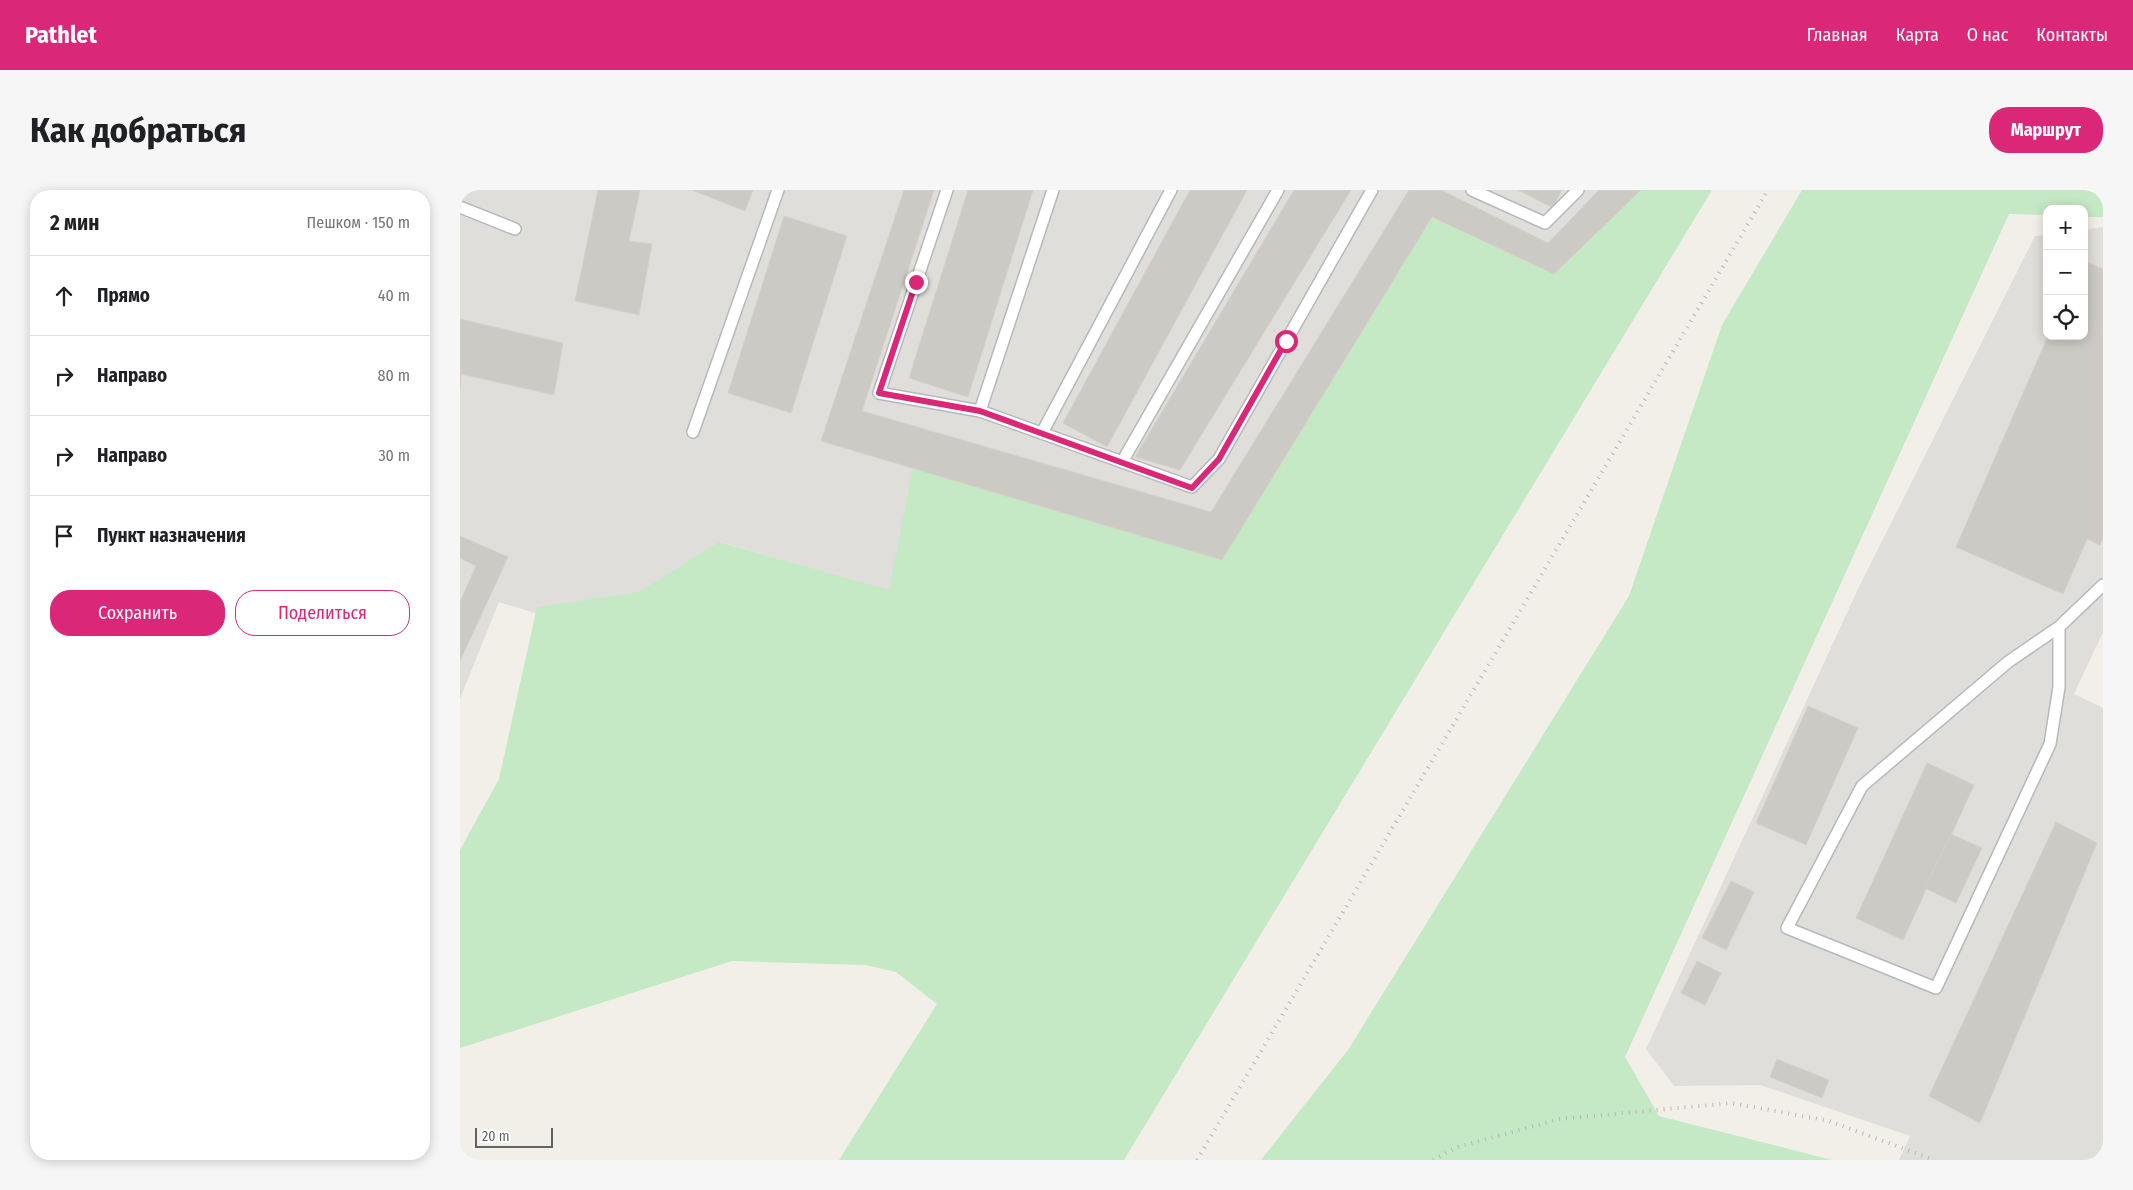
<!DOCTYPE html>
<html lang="ru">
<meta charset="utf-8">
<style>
:root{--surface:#fff;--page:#f6f6f6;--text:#202124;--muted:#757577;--line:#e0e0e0;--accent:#db2777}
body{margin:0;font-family:"Fira Sans Condensed",sans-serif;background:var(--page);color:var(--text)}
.controls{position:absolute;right:15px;top:15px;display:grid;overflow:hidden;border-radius:10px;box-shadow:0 2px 12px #0003}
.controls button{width:45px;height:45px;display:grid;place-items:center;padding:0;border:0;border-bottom:1px solid var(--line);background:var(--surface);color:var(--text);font:25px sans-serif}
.scale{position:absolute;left:15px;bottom:12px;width:78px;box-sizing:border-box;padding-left:5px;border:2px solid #5f6368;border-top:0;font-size:14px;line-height:18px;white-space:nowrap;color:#5f6368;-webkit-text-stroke:4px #fff;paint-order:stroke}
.stop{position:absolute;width:15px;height:15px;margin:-11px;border:4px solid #db2777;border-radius:50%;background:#fff}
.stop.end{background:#db2777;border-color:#fff;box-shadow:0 1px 5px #0008}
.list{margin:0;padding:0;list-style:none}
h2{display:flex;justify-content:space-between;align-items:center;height:65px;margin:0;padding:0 20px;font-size:21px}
h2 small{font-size:16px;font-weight:400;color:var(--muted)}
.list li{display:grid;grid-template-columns:32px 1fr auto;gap:15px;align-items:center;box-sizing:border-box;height:80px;padding:0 20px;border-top:1px solid var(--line)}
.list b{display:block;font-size:19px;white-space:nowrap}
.list em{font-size:16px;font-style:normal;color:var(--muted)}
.actions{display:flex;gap:10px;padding:15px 20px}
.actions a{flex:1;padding:11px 0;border:1px solid var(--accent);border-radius:20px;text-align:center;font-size:18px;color:var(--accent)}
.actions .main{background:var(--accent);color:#fff}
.icon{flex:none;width:28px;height:28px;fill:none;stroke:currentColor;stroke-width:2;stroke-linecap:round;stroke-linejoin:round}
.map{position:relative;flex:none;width:1643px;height:970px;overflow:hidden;border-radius:20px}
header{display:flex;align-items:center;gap:30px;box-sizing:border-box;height:70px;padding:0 25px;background:var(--accent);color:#fff}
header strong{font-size:24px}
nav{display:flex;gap:28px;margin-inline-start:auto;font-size:18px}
.intro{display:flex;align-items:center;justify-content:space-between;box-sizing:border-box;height:120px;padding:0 30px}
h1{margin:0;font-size:35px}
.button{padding:12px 22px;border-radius:20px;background:var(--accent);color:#fff;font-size:18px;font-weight:700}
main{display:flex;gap:30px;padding:0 30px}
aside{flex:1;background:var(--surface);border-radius:20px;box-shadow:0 2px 12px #0003}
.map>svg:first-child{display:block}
</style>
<header>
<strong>Pathlet</strong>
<nav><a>Главная</a><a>Карта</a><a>О нас</a><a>Контакты</a></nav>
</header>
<div class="intro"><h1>Как добраться</h1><a class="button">Маршрут</a></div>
<main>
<aside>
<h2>2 мин<small>Пешком · 150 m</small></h2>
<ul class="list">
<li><svg class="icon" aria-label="ahead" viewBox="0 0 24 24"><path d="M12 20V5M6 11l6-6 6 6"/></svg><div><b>Прямо</b></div><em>40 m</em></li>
<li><svg class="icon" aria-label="right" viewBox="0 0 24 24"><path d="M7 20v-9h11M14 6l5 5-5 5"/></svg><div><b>Направо</b></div><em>80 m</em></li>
<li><svg class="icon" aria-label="right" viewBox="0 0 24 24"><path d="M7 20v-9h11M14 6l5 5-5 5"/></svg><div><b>Направо</b></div><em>30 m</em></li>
<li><svg class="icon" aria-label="arrive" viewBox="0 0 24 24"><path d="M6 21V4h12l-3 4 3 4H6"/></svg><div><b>Пункт назначения</b></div></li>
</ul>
<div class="actions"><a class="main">Сохранить</a><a>Поделиться</a></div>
</aside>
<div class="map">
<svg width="1643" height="970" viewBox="0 0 1643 970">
<rect width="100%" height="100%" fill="#f1efe8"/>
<g fill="#e0deda">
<polygon points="0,0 1181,0 1094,84 762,370 429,401 260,352 238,474 39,412 0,509"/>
<polygon points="1643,37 1643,442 1614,504 1643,518 1643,970 1439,970 1450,946 1300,895 1214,896 1186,859 1398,399 1575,46 1587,45 1587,146 1624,146 1624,40"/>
</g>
<g fill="#c5e8c5">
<polygon points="1181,0 1252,0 664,970 379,970 477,814 436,782 406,775 272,771 0,858 0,660 39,589 77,417 179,402 259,352 429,400 453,278 762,370 972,27 1094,84"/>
<polygon points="1342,0 1643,0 1643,27 1624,27 1624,19 1587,19 1587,25 1549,24 1165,867 1199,926 1372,970 801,970 888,860 1169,406 1262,135"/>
</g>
<g fill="#cccac5" stroke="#d6d1c6">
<polygon points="138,0 180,0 169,51 192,54 179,125 115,111"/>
<polygon points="232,0 293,0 285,21"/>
<polygon points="444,0 474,0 402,221 751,322 949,0 981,0 1088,53 1139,0 1181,0 1094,84 972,27 762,370 361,251"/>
<polygon points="508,0 573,0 508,207 449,188"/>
<polygon points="730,0 787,0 647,257 603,233"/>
<polygon points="834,0 891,0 720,280 675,267"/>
<polygon points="1058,0 1102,0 1093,18"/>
<polygon points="324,26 387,46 331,223 268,203"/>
<polygon points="1624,71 1643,79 1643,348 1640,355 1627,349 1603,404 1496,357 1588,146 1624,146"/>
<polygon points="0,129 103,153 94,205 1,184 0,201"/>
<polygon points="0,346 48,367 0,471 0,412 16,376 0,368"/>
<polygon points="1348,516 1398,538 1346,655 1296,633"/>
<polygon points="1467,573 1514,595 1443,750 1396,728"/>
<polygon points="1596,632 1637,653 1520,933 1469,906"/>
<polygon points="1491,644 1522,658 1496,713 1465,698"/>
<polygon points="1271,691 1294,702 1266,760 1242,748"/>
<polygon points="1237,771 1261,783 1245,815 1221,803"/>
<polygon points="1317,869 1369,890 1362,908 1310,887"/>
</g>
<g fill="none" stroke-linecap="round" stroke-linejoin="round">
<g stroke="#b5b8bc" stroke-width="14">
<g id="lane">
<polyline points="487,0 419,203 520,221"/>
<polyline points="593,0 520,221 732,297 759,269 912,0"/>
<polyline points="1012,0 1085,33 1118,0"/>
<polyline points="0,17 55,39"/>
<polyline points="233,242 318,0"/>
<polyline points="582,243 711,0"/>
<polyline points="662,272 818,0"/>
<polyline points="1599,437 1599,497 1590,554 1476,798 1327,738 1402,596 1548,472 1599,437 1643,395"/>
</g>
</g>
<use href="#lane" stroke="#fff" stroke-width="11"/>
<g stroke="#b6b7b8" stroke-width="4" stroke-dasharray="1 6" stroke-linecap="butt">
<polyline points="737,970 1308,0"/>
<polyline points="973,970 998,957 1099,929 1272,913 1369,931 1474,970"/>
</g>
</g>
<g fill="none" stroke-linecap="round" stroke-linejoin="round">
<polyline stroke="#db2777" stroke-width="6" points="456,92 419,203 520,221 732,298 759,269 826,151"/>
</g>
</svg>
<div class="controls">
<button>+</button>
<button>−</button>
<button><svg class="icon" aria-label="locate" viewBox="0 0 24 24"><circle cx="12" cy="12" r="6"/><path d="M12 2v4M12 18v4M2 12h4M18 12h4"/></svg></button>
</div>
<div class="scale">20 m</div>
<div class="stop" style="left:826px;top:151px"></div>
<div class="stop end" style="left:456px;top:92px"></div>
</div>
</main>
